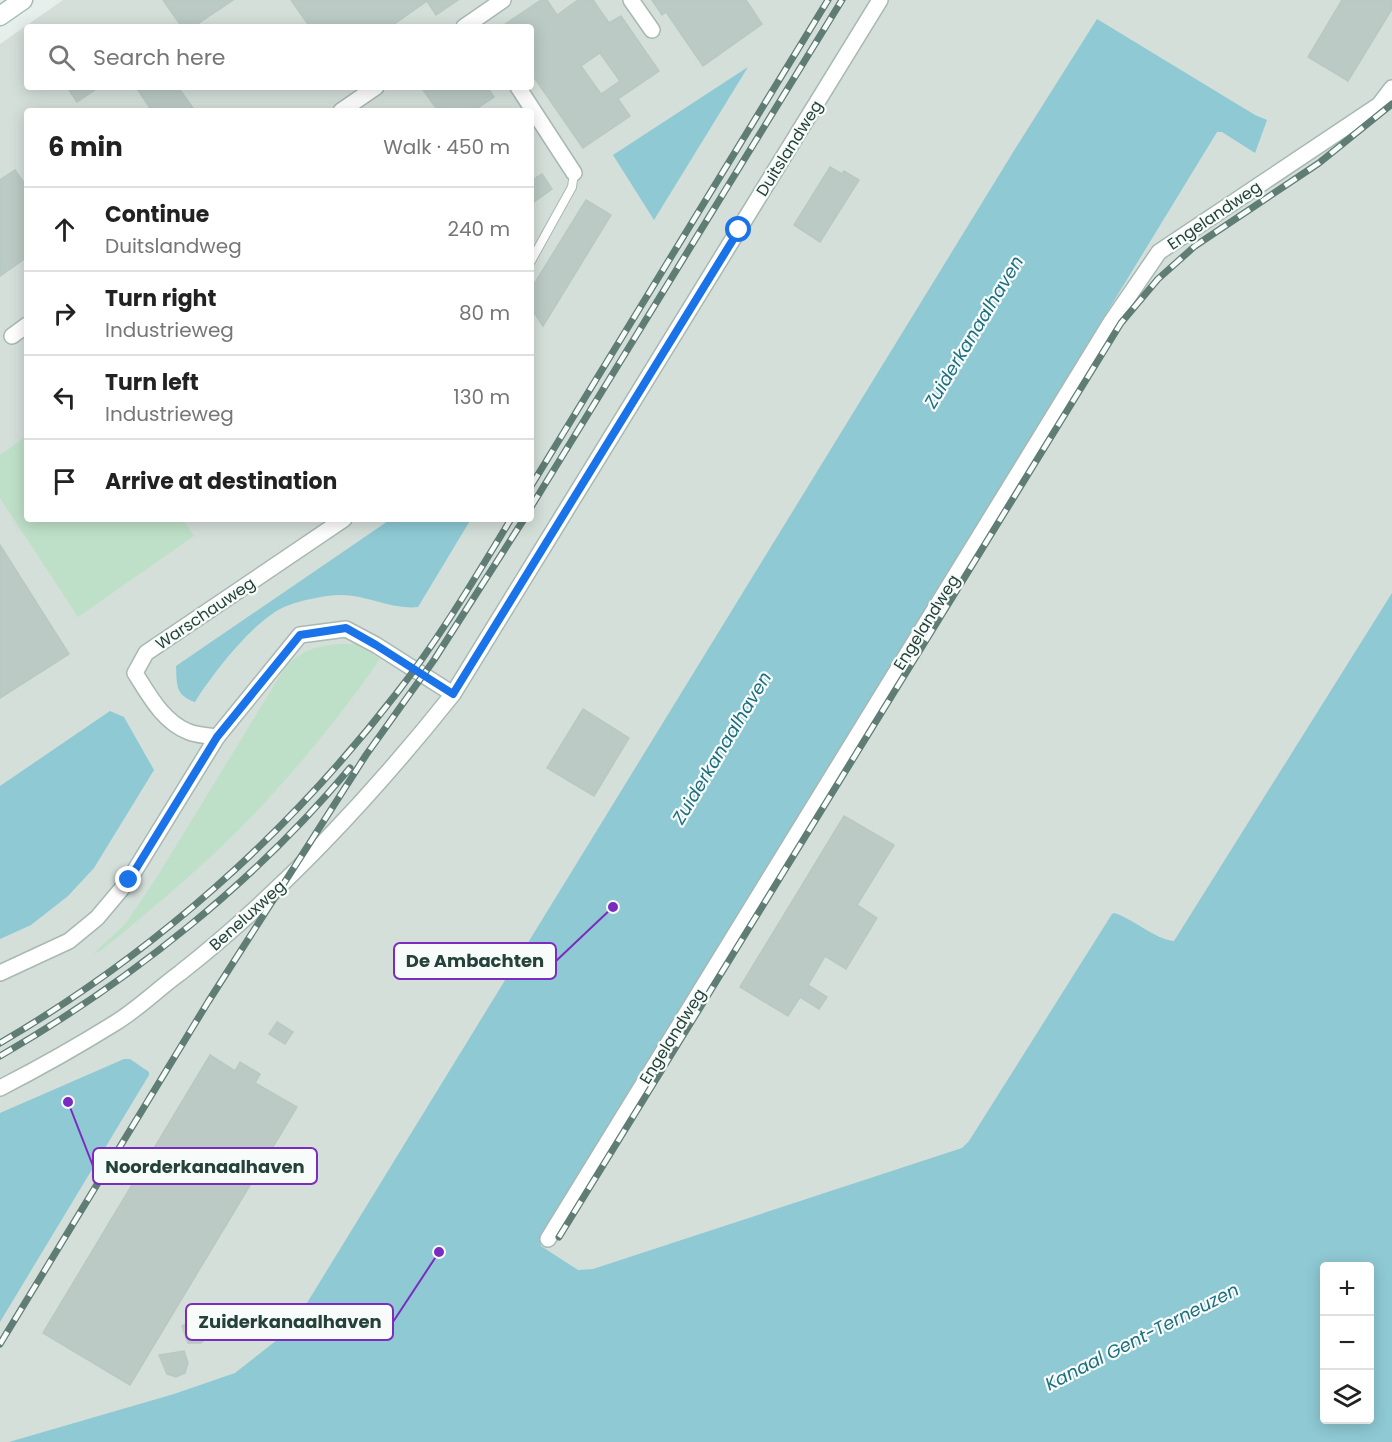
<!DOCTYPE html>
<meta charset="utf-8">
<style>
:root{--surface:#fff;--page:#f2f2f2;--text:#222;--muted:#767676;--line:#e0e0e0}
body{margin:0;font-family:Poppins,sans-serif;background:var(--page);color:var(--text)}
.controls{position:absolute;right:18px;bottom:18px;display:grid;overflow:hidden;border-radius:6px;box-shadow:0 3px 15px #0003}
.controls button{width:54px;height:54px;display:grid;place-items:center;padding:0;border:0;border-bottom:2px solid var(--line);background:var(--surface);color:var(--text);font:30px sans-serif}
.stop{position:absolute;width:18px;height:18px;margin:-14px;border:4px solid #1a73e8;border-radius:50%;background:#fff}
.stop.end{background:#1a73e8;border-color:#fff;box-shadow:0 2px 6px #0008}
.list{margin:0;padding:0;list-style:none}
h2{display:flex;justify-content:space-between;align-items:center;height:78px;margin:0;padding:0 24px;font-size:26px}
h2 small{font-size:20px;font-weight:400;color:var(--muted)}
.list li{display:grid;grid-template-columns:39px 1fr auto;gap:18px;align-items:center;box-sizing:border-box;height:84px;padding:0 24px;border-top:2px solid var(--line)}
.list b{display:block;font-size:22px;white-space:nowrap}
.list p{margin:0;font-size:20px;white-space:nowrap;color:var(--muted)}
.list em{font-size:20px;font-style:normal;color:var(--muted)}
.icon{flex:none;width:33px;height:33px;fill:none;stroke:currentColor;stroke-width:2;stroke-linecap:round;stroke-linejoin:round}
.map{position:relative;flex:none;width:1392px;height:1442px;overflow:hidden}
.search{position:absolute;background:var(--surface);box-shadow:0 3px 15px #0003;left:24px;top:24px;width:510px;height:66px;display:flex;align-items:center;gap:15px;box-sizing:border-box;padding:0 21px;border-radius:6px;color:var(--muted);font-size:22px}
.panel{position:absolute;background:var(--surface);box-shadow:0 3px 15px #0003;left:24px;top:108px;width:510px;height:414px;border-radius:6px}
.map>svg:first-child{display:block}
</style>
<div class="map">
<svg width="1392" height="1442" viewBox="0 0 1392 1442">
<rect width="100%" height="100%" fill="#e6efeb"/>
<path fill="#d4dfda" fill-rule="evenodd" d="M 63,0 L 1392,0 L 1392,656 L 1059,1158 L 732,1442 L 0,1442 L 0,44 ZM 27,27 L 531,27 L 531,87 L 27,87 ZM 27,111 L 531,111 L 531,519 L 27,519 Z"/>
<g fill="#bfe0c8">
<polygon points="27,436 27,519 182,519 194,536 78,617 0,498 0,455"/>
<path d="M 338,644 L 356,644 L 380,659 C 343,713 301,764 256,812 C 209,862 155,906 102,950 L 93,954 L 126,923 L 160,872 L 286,666 C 304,650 313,647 338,644 Z"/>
</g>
<g fill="#8ec9d4" fill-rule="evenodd">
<path d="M 1097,19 L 1255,115 L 1267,120 L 1255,153 L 1222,132 L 1217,132 L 540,1241 L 541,1246 L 578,1270 L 593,1269 L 962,1148 L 969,1141 L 1112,914 L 1114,913 C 1134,919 1154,939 1174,941 L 1392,593 L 1392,1442 L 9,1442 L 174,1394 L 235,1373 L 291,1329 L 1015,149 ZM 1324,1266 L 1370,1266 L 1370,1420 L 1324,1420 Z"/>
<polygon points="748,67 654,220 613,155"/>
<path d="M 391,519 L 471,519 L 418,607 C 392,610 368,595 341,595 C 326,595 296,601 282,608 C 252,623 213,673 195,702 C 175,695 177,685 176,666 Z"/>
<polygon points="110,711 124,717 154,770 94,868 68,896 31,925 0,939 0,786"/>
<polygon points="124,1059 130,1059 149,1072 149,1075 0,1322 0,1113"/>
</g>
<g fill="#bbcac4" stroke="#b8c9c2" stroke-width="1.5" fill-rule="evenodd">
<polygon points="163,0 233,0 193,27 182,27"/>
<polygon points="291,0 458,0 436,15 427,1 390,27 310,27"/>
<path d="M 541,0 L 547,0 L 557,15 L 578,0 L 593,0 L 609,23 L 621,16 L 659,71 L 618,99 L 630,116 L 583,148 L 531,73 L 531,27 L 501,27 ZM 600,53 L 620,81 L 601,94 L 581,66 Z"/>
<polygon points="652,0 746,0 762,24 703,66 666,12 662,15"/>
<polygon points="1342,0 1392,0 1392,9 1348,81 1308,57"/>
<polygon points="67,87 99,87 77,102"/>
<polygon points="136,87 178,87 195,111 152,111"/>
<polygon points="421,87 487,87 494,97 473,111 438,111"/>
<polygon points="830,167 842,174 844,171 859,180 820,242 794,225"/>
<polygon points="15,170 27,187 27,257 0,276 0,180"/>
<polygon points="542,174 552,189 531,204 531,181"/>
<polygon points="586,200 611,215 543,326 531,308 531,289"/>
<polygon points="0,545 69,654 0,698"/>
<polygon points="583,709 629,738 594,796 547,768"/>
<polygon points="844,816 894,845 857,905 877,918 846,969 825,956 808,985 827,997 819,1009 800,997 788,1016 740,987"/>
<polygon points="277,1022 293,1032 285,1044 269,1034"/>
<polygon points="210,1055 235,1071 240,1062 260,1074 255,1083 297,1107 130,1385 43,1333"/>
<polygon points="192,1320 199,1320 207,1326 208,1336 201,1343 188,1343 182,1326"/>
<polygon points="184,1351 188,1363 185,1373 176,1377 167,1374 159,1355"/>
</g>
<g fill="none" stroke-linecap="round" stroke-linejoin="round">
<g stroke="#a8b8b2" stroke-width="10">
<polyline id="service" points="531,261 572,187 574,173"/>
</g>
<g stroke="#a8b8b2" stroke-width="18">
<g id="minor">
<polyline points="631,0 652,30"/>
<polyline points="464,27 503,0"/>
<polyline points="518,87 574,173"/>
<polyline points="341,111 376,87"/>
<polyline points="12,336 27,325"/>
<path d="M 217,737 C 208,736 197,735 189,732 C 163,722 149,695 135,673 L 146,653 L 344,519"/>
<polyline points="0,973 69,941 97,918 129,880 217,737 300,635 346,629 376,645 453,694"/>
<path d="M 0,1088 C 39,1068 78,1046 115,1023 C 138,1009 158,989 180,973 C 283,892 371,797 453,694 L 880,0"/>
<polyline points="548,1239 1111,322 1159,252 1379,105 1392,88"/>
</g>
</g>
<g stroke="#a4bbb3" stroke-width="21">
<polyline id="secondary" points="0,16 23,0"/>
</g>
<use href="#service" stroke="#fff" stroke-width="8"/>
<use href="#minor" stroke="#fff" stroke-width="15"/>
<use href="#secondary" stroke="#fff" stroke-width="18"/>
<g stroke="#5f7d75" stroke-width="7">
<g id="rail">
<polyline points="531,486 828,0"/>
<polyline points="531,507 842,0"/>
<path d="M 0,1043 C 153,954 288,834 396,694 C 439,639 475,578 511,519"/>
<path d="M 0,1056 C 129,982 254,883 350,768"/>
<polyline points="559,1237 1121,323 1158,279 1195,246 1319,163 1392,104"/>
<polyline points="0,1344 208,1002 366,755 434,660 524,519"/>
</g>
</g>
<use href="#rail" stroke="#f7fbf9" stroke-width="4.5" stroke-dasharray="14" stroke-linecap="butt"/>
</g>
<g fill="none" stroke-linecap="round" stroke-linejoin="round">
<polyline stroke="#1a73e8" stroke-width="8" points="129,880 217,737 300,635 346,628 376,645 453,694 739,230"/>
</g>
<g text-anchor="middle" stroke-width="4.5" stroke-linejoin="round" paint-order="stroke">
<g font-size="16" fill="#24423a" stroke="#f7fbf9">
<text transform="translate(789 148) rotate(-58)" y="6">Duitslandweg</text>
<text transform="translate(1214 215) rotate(-34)" y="6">Engelandweg</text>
<text transform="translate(205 613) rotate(-34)" y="6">Warschauweg</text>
<text transform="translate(926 622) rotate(-58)" y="6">Engelandweg</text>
<text transform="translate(247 915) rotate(-42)" y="6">Beneluxweg</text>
<text transform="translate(672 1036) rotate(-58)" y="6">Engelandweg</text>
</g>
<g font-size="18" font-style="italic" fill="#1c6f80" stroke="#f7fbf9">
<text transform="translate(974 332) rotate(-59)" y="6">Zuiderkanaalhaven</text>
<text transform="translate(722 748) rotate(-59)" y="6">Zuiderkanaalhaven</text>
<text transform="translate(1142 1337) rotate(-27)" y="6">Kanaal Gent-Terneuzen</text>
</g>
</g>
<path fill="none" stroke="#7b2cbf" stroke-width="2" d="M613 907L556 961M68 1102L93 1166M439 1252L393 1322"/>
<g fill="#7b2cbf" stroke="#f7fbf9" stroke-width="2">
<circle cx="613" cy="907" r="6"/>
<circle cx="68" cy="1102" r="6"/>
<circle cx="439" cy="1252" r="6"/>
</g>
<g fill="#f7fbf9" stroke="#7b2cbf" stroke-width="2">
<rect x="394" y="943" width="162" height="36" rx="6"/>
<rect x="93" y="1148" width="224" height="36" rx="6"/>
<rect x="186" y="1304" width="207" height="36" rx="6"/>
</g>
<g font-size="18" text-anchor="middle" font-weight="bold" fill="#24423a">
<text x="475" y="967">De Ambachten</text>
<text x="205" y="1173">Noorderkanaalhaven</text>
<text x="290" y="1328">Zuiderkanaalhaven</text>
</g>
</svg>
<div class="controls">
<button>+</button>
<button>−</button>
<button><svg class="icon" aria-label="layers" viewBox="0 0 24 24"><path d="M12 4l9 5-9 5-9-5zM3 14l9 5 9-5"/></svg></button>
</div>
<div class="stop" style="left:739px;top:230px"></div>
<div class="stop end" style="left:129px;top:880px"></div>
<div class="search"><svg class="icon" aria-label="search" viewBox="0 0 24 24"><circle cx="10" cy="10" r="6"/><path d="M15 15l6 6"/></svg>Search here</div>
<section class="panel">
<h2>6 min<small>Walk · 450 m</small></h2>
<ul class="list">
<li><svg class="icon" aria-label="ahead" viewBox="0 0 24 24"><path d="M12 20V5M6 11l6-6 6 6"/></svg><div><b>Continue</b><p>Duitslandweg</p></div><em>240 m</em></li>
<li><svg class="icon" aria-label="right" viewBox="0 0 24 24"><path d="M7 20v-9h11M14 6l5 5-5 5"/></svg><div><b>Turn right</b><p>Industrieweg</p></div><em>80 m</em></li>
<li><svg class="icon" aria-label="left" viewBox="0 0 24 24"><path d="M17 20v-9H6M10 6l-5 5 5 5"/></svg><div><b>Turn left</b><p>Industrieweg</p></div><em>130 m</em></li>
<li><svg class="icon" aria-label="arrive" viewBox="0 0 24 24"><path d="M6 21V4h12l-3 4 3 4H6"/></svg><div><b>Arrive at destination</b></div></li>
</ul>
</section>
</div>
